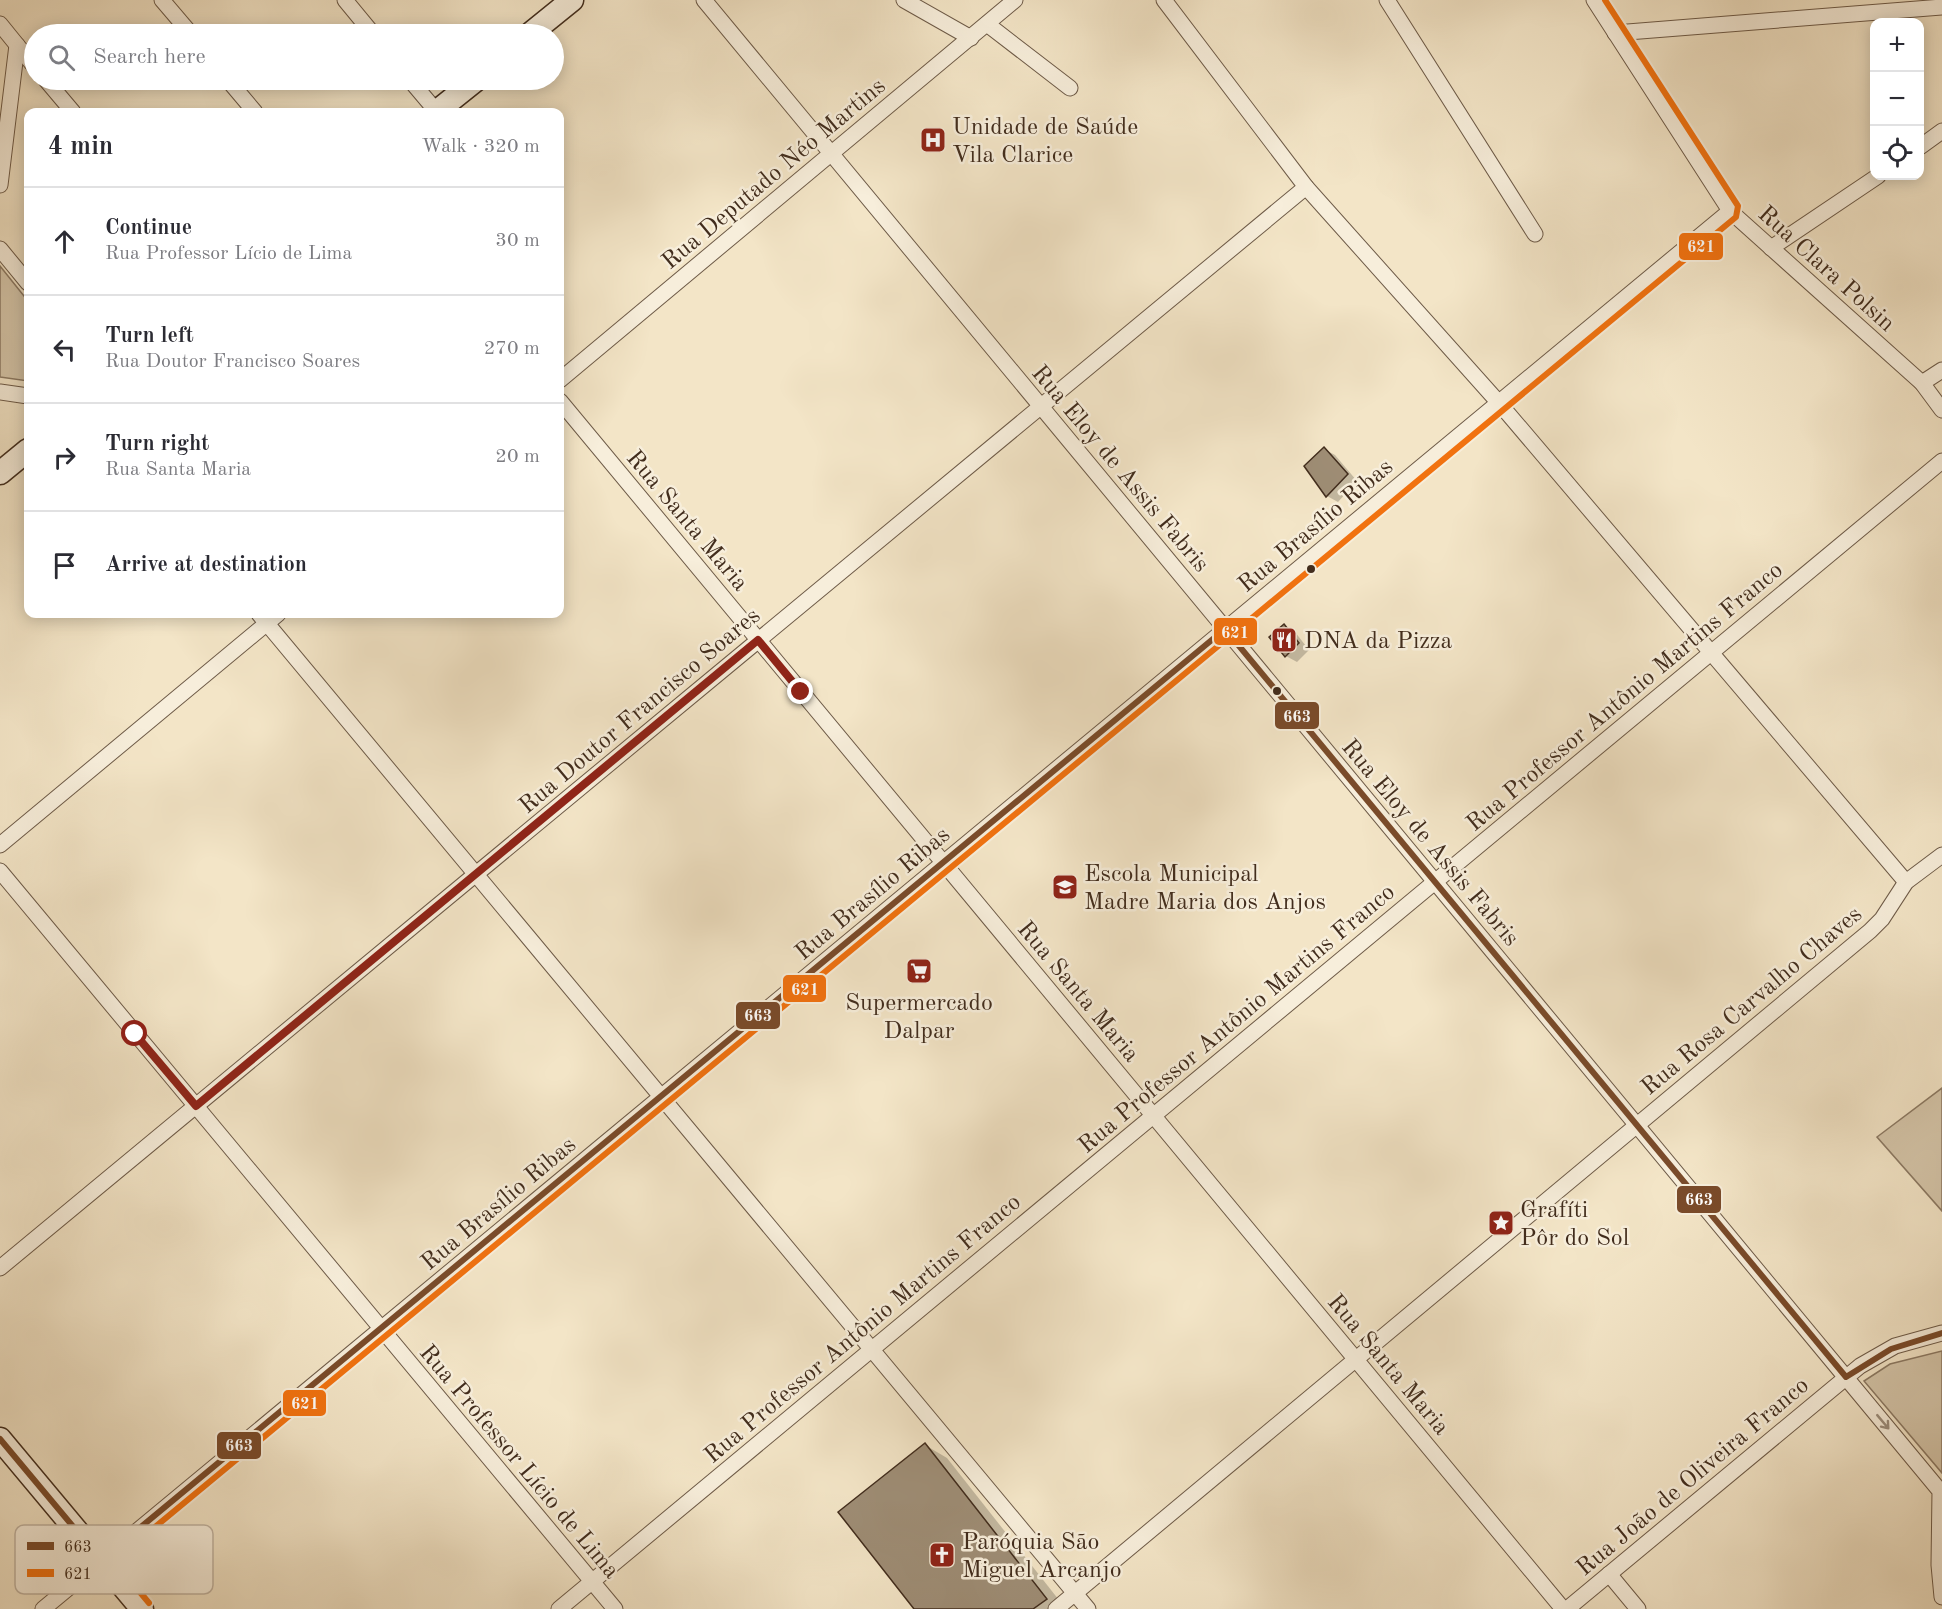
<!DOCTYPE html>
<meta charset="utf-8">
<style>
:root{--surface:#fff;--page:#f7f7f7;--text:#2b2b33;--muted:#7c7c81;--line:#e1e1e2}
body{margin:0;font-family:"Old Standard TT",serif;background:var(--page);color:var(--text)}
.controls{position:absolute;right:18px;top:18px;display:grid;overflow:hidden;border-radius:12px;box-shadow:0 3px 15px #0003}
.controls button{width:54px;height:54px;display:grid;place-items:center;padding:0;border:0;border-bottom:2px solid var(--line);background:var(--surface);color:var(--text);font:30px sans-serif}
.stop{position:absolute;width:18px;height:18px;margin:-14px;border:4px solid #8f2418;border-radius:50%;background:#fff}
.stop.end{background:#8f2418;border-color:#fff;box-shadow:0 2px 6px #0008}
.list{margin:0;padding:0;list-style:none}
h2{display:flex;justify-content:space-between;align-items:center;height:78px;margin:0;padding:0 24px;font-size:26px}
h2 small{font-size:20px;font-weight:400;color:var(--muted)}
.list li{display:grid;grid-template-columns:39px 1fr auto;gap:18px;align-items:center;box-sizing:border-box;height:108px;padding:0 24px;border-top:2px solid var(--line)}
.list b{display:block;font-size:22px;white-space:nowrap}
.list p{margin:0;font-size:20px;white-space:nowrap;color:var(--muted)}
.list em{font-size:20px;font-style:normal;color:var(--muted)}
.icon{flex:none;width:33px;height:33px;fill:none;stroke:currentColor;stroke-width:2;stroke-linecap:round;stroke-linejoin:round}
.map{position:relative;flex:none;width:1942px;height:1609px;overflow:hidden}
.search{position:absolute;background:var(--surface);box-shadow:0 3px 15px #0003;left:24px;top:24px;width:540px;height:66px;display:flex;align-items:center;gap:15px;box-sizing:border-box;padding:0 21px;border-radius:33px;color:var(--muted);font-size:22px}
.panel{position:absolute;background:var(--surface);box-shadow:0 3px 15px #0003;left:24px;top:108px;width:540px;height:510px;border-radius:12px}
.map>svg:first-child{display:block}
</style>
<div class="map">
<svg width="1942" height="1609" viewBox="0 0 1942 1609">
<rect width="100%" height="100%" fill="#f3e5c7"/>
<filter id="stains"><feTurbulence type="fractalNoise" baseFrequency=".00333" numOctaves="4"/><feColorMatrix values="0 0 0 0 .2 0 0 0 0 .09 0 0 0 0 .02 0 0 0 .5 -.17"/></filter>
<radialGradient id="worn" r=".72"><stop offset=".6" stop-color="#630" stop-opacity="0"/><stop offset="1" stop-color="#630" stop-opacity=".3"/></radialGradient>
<g fill="#d5c6aa" stroke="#8c7a64" stroke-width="1.5">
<polygon points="0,266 28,301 28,381 0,377"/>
<polygon points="1942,1088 1942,1211 1877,1137"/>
<polygon points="1942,1351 1942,1473 1864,1381 1890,1364"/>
</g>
<g fill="#0003">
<polygon points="1324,449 1335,455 1357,481 1338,502 1327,496 1306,466"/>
<polygon points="1284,626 1295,632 1309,650 1297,662 1286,656 1271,637"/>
<polygon points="925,1445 947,1458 1066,1609 916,1609"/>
</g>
<g fill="#9e8d75" stroke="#422d1d" stroke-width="1.5">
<polygon points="1324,447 1348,474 1326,497 1304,466"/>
<polygon points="1284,624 1299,643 1285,657 1269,637"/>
<polygon points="925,1443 1047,1599 1033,1609 914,1609 838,1512"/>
</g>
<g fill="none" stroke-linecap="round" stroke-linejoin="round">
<g stroke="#6e5b48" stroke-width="17">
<g id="street">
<polyline points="162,0 191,34"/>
<polyline points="345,0 373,34"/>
<polyline points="704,0 1940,1491 1939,1565 1942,1597"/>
<polyline points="904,0 971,38"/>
<polyline points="1164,0 1306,187 1499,403 1906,882"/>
<polyline points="1387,0 1535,234"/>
<polyline points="1594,0 1730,211 1922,383 1942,410"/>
<polyline points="0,24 34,66"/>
<polyline points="987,24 1070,88"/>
<polyline points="1615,33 1942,7"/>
<polyline points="46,80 73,112"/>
<polyline points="228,80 255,112"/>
<polyline points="410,80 437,112"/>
<polyline points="1920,147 1942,131"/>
<polyline points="0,185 17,45"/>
<polyline points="1771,248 1878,176"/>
<polyline points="0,249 28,283"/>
<polyline points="560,380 1015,0"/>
<polyline points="1922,383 1942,370"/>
<polyline points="0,392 28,396"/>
<polyline points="560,401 1563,1609"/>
<polyline points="259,614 1088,1609"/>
<polyline points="0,845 278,614"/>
<polyline points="0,871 615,1609"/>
<polyline points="0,1268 1306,187"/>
<polyline points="1609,1574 1638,1609"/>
<polyline points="43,1609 1730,211"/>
<polyline points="559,1609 1942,461"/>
<polyline points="1056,1609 1870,931 1882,919 1906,882 1942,855"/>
<polyline points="1567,1609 1860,1366 1895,1346 1942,1333"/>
</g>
</g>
<g stroke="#422d1d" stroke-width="25">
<g id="secondary">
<polyline points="530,34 572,0"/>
<polyline points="436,112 476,80"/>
<polyline points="0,473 28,450"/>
<polyline points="0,1439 142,1609"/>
</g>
</g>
<use href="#street" stroke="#f7eedb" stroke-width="15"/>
<use href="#secondary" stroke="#f7eedb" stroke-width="22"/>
<g stroke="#f7eedb" stroke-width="10">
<polyline id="bus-1" points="0,1439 101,1560 1225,629 1846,1377 1891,1349 1942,1333"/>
</g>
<g stroke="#f7eedb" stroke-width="10">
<polyline id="bus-2" points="149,1603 114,1561 1736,217 1738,206 1605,0"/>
</g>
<use href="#bus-1" stroke="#7a4b2a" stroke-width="6"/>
<use href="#bus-2" stroke="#f17210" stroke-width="6"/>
</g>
<defs><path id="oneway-shaft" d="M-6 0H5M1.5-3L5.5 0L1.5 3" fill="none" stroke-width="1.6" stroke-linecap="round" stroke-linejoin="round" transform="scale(1.5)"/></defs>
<use stroke="#9c8e7c" href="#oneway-shaft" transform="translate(1883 1422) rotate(50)"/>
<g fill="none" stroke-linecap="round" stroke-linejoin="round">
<polyline stroke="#8f2418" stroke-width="8" points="135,1034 196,1106 758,640 801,692"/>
</g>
<defs>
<g id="hospital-square" transform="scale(1.35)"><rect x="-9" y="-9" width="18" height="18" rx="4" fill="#8f2418" stroke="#f7eedb"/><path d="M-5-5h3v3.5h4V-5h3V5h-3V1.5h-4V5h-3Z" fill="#fff"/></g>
<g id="restaurant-square" transform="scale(1.35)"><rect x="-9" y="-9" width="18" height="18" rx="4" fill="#8f2418" stroke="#f7eedb"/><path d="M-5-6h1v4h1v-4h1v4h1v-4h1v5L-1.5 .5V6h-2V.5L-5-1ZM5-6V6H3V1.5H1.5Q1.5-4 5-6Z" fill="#fff"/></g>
<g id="school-square" transform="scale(1.35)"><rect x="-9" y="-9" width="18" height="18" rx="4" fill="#8f2418" stroke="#f7eedb"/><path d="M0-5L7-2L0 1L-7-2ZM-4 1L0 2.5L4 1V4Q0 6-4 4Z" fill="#fff"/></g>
<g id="supermarket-square" transform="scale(1.35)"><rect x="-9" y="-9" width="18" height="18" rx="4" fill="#8f2418" stroke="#f7eedb"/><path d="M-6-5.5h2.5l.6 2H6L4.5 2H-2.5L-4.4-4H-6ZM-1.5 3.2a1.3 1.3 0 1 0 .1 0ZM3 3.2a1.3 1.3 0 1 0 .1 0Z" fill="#fff"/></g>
<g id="sight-square" transform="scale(1.35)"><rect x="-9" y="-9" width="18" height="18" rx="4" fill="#8f2418" stroke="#f7eedb"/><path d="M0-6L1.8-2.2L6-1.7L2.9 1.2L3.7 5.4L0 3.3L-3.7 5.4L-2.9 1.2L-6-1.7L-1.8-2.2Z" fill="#fff"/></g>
<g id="church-square" transform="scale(1.35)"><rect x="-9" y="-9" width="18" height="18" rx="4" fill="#8f2418" stroke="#f7eedb"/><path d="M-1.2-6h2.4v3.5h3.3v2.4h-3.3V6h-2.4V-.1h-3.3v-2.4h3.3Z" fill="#fff"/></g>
</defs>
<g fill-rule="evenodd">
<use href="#hospital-square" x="933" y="140"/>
<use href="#restaurant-square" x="1284" y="640"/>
<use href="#school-square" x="1065" y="887"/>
<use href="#supermarket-square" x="919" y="971"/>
<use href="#sight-square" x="1501" y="1223"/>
<use href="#church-square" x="942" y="1555"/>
</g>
<g fill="#422d1d" stroke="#f7eedb" stroke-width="2">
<circle cx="1311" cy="569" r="5"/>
<circle cx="1277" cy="691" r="5"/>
</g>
<g text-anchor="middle" stroke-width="5" stroke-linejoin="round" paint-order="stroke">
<g font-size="24" fill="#422d1d" stroke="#f7eedb" text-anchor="start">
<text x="952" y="134">Unidade de Saúde<tspan x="952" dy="28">Vila Clarice</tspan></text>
<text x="1304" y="648">DNA da Pizza</text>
<text x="1084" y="881">Escola Municipal<tspan x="1084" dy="28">Madre Maria dos Anjos</tspan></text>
<text x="919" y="1010" text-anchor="middle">Supermercado<tspan x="919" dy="28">Dalpar</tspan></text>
<text x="1520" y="1217">Grafíti<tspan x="1520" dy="28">Pôr do Sol</tspan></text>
<text x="962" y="1549">Paróquia São<tspan x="962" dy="28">Miguel Arcanjo</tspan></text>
</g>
<g font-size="24" fill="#422d1d" stroke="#f7eedb">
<text transform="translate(773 173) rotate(-40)" y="8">Rua Deputado Néo Martins</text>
<text transform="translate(1827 268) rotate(42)" y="8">Rua Clara Polsin</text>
<text transform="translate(1121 468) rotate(50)" y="8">Rua Eloy de Assis Fabris</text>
<text transform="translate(688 520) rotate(50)" y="8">Rua Santa Maria</text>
<text transform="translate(1315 525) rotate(-40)" y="8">Rua Brasílio Ribas</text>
<text transform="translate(1624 696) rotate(-40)" y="8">Rua Professor Antônio Martins Franco</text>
<text transform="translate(639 710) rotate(-40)" y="8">Rua Doutor Francisco Soares</text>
<text transform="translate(1431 842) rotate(50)" y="8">Rua Eloy de Assis Fabris</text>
<text transform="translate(872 893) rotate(-40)" y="8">Rua Brasílio Ribas</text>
<text transform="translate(1079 991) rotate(50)" y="8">Rua Santa Maria</text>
<text transform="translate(1751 1000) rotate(-40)" y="8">Rua Rosa Carvalho Chaves</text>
<text transform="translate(1236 1018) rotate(-40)" y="8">Rua Professor Antônio Martins Franco</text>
<text transform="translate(498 1203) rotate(-40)" y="8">Rua Brasílio Ribas</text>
<text transform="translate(862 1328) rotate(-40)" y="8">Rua Professor Antônio Martins Franco</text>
<text transform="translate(1389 1364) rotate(50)" y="8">Rua Santa Maria</text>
<text transform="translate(520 1461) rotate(50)" y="8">Rua Professor Lício de Lima</text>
<text transform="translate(1692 1476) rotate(-40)" y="8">Rua João de Oliveira Franco</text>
</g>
</g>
<rect x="15" y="1525" width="198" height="69" rx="9" fill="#f7eedb" stroke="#c1b4a2" stroke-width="1.5"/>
<rect x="27" y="1542" width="27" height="8" fill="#7a4b2a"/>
<rect x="27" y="1569" width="27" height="8" fill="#f17210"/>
<g font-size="16" fill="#422d1d">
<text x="64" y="1552">663</text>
<text x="64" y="1579">621</text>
</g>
<g stroke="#f7eedb" stroke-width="2">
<rect x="1678" y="232" width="46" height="29" rx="6" fill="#f17210"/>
<rect x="1213" y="617" width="45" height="29" rx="6" fill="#f17210"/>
<rect x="1274" y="701" width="46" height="29" rx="6" fill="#7a4b2a"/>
<rect x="782" y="974" width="45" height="29" rx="6" fill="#f17210"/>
<rect x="735" y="1001" width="46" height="29" rx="6" fill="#7a4b2a"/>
<rect x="1676" y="1185" width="46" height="29" rx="6" fill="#7a4b2a"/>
<rect x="282" y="1389" width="45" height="28" rx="6" fill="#f17210"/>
<rect x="216" y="1431" width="46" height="29" rx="6" fill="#7a4b2a"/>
</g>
<g font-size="16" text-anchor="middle" font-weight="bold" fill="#fff">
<text x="1701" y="252">621</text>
<text x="1235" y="638">621</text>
<text x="1297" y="722">663</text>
<text x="805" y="995">621</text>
<text x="758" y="1021">663</text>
<text x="1699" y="1205">663</text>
<text x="305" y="1409">621</text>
<text x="239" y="1451">663</text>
</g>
<rect width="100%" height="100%" filter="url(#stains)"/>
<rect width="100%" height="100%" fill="url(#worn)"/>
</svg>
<div class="controls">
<button>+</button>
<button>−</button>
<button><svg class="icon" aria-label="locate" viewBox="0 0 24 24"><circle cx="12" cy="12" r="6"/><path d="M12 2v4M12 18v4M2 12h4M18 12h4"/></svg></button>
</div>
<div class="stop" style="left:135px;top:1034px"></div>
<div class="stop end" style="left:801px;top:692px"></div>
<div class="search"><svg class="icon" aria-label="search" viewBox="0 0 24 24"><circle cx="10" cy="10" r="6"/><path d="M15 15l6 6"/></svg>Search here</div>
<section class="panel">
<h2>4 min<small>Walk · 320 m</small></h2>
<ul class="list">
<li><svg class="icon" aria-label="ahead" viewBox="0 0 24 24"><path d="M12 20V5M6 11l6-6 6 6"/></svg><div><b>Continue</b><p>Rua Professor Lício de Lima</p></div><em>30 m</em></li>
<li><svg class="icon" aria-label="left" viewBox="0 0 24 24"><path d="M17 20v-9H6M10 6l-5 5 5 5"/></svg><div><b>Turn left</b><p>Rua Doutor Francisco Soares</p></div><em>270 m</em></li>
<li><svg class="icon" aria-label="right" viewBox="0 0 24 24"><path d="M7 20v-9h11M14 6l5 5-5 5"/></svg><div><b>Turn right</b><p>Rua Santa Maria</p></div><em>20 m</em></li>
<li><svg class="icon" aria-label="arrive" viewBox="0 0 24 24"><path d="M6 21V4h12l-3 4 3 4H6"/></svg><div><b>Arrive at destination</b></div></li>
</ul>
</section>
</div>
